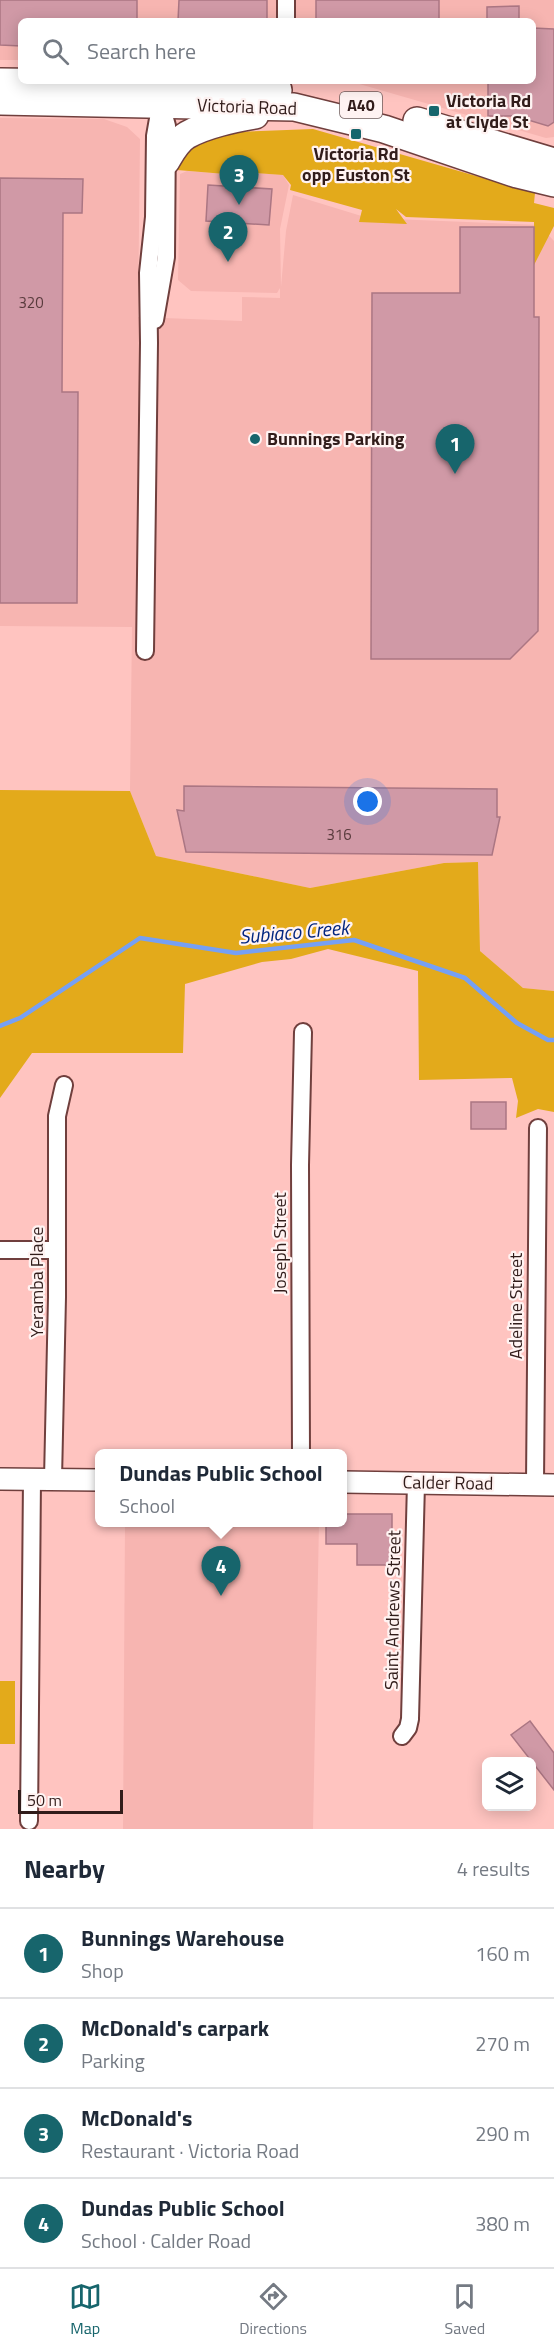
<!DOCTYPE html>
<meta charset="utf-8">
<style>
:root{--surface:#fff;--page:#f6f6f7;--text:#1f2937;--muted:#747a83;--line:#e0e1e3;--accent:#17656c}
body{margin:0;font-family:"Titillium Web",sans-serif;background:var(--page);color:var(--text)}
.controls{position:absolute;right:18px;bottom:18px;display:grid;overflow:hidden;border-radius:9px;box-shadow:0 3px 15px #0003}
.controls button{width:54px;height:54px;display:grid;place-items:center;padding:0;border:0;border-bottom:2px solid var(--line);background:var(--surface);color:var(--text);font:30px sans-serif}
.scale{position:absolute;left:18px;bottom:15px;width:105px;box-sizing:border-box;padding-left:6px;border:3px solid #311c1a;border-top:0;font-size:16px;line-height:21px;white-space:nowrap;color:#311c1a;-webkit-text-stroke:4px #fff3f2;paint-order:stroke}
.you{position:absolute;left:368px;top:802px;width:21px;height:21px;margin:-15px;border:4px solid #fff;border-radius:50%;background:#1a73e8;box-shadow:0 0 0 9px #1a73e833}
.badge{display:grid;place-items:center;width:39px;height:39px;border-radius:50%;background:var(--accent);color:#fff;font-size:20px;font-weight:700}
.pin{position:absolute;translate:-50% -50px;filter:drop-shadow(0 2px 3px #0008)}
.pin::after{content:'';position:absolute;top:32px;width:21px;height:18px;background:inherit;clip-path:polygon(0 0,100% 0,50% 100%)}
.popup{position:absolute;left:95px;top:1449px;width:252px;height:78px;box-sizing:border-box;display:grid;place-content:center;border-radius:9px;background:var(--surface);filter:drop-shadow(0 2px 4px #0005);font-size:20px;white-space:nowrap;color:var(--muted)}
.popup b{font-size:22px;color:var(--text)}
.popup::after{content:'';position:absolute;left:50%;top:100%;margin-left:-12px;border:12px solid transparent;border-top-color:var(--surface)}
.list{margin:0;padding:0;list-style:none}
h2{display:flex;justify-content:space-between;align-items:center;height:78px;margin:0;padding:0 24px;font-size:26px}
h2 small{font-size:20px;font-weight:400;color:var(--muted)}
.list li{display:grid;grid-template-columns:39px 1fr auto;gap:18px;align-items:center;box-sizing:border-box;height:90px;padding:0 24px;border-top:2px solid var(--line)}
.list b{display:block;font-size:22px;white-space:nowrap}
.list p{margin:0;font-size:20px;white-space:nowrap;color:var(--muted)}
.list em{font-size:20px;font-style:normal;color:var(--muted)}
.icon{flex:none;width:33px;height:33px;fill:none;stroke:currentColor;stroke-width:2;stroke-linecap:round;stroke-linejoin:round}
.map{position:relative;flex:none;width:554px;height:1829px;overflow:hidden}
.search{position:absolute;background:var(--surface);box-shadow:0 3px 15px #0003;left:18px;right:18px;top:18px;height:66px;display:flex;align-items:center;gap:15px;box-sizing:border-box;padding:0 21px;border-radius:9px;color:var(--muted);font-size:22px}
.sheet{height:438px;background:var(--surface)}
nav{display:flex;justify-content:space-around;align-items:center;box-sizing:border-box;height:84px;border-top:2px solid var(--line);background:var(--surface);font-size:16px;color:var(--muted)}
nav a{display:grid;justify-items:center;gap:3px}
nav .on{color:var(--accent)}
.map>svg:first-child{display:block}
</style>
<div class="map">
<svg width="554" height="1829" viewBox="0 0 554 1829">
<rect width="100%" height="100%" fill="#ffc4c0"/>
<g fill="#f7b5b1">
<polygon points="0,0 554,0 554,137 546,138 349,81 533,81 533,21 21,21 21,60 0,60"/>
<polygon points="0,118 104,119 127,127 140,139 138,317 242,321 242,297 280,298 280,288 277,293 191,291 178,280 180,174 187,171 249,176 255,173 283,175 289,185 280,229 281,287 286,231 293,195 368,218 539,225 554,241 554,991 523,988 480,951 478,862 444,863 310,888 156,856 130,791 132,627 0,626"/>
<polygon points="125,1523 319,1523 313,1829 123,1829"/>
</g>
<g fill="#e3aa1b">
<polygon points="313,129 535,193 534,203 554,208 554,226 534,265 534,222 406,217 396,209 407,224 359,222 362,210 290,190 291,185 283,175 255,173 249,176 177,170 192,146 233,132"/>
<polygon points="0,790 130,791 156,856 310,888 444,863 478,862 480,951 523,988 554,991 554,1112 538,1109 516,1118 518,1101 512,1078 419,1080 418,971 328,949 291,959 262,962 185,984 183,1053 32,1053 0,1098"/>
<rect x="0" y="1681" width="15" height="63"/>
</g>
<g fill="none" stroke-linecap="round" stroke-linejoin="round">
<polyline stroke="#76a0f4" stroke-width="4.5" points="0,1026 20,1018 140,938 236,953 354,940 465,978 517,1023 548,1040 554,1040"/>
</g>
<g fill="#d099a6" stroke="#ab7683" stroke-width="1.5">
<polygon points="0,0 137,0 137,21 21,21 21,46 0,45"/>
<polygon points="179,0 267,0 267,21 178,21"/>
<rect x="316" y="0" width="123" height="21"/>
<polygon points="519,6 519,21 487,21 487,7"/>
<polygon points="533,28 554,29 554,122 548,126 515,116 488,116 488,81 533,81"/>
<polygon points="0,178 83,179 82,213 63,213 62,392 78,392 77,603 0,603"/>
<polygon points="208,185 272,189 269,225 206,221"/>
<polygon points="460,227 534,227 534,317 539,317 538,631 510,659 371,659 372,293 460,293"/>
<polygon points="184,786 497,789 497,817 500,817 492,855 186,852 177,810 184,811"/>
<rect x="471" y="1102" width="35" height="27"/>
<polygon points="342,1514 392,1514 392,1565 357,1565 357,1544 326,1544 326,1522 342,1522"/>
<polygon points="530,1721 554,1753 554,1790 511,1735"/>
</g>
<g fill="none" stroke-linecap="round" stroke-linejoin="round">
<g stroke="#703f3d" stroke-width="20">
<g id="minor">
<polyline points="286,21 286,0"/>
<polyline points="155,320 166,257 167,126 162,108"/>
<polyline points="145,651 149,343 148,273 154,217 155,136 162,96"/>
<polyline points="0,1250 57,1250"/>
<polyline points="301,1454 300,1165 303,1032"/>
<polyline points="53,1479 57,1297 57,1116 64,1085"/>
<polyline points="535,1484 538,1128"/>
<polyline points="402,1736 408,1728 410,1719 416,1483"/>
<polyline points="29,1821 32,1479"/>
</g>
</g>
<g stroke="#703f3d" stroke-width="24">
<g id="tertiary">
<polyline points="0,1479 100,1480"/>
<polyline points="342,1482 554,1485"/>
</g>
</g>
<g stroke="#703f3d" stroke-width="30">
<g id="trunk">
<path d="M 0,82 C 92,83 186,80 278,90"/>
<polyline points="0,101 294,107 384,129 517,174 554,183"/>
<polyline points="417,121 554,162"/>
<path d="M 166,161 C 172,151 177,141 187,135 C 207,124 233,119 255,115"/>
</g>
</g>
<use href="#minor" stroke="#fff" stroke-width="16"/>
<use href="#tertiary" stroke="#fff" stroke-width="21"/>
<use href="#trunk" stroke="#fff" stroke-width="27"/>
</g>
<g fill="#17656c" stroke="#fff3f2" stroke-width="2">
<rect x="428" y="105" width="12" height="12" rx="3"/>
<rect x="350" y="128" width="12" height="12" rx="3"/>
<circle cx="255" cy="439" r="6"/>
</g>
<g text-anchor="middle" stroke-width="4.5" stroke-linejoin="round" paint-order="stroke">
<g font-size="15" fill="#593b3d">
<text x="31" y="308">320</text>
<text x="339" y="840">316</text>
</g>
<rect fill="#fff3f2" stroke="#6f5c5b" stroke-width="1.5" x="340" y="92" width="42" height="26" rx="4.5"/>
<g font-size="16" font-weight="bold" fill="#311c1a">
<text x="361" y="111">A40</text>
</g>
<g font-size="18" font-weight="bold" fill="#311c1a" stroke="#fff3f2" text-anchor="start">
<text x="446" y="107">Victoria Rd<tspan x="446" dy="21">at Clyde St</tspan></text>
<text x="356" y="160" text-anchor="middle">Victoria Rd<tspan x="356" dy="21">opp Euston St</tspan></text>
<text x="267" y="445">Bunnings Parking</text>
</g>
<g font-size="18" fill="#311c1a" stroke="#fff3f2">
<text transform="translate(247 107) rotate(2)" y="6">Victoria Road</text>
<text transform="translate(280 1243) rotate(-90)" y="6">Joseph Street</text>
<text transform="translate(37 1282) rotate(-90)" y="6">Yeramba Place</text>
<text transform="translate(516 1306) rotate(-90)" y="6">Adeline Street</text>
<text transform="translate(448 1483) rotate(1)" y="6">Calder Road</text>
<text transform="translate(393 1610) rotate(-89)" y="6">Saint Andrews Street</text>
</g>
<g font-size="20" font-style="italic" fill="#02257f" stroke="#fff3f2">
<text transform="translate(294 932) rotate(-5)" y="7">Subiaco Creek</text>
</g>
</g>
</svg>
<div class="controls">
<button><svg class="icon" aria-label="layers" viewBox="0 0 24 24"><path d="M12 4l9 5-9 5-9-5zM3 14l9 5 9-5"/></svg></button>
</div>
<div class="scale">50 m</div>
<div class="you"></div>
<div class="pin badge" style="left:455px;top:474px">1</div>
<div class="pin badge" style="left:228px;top:262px">2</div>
<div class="pin badge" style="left:239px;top:205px">3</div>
<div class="pin badge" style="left:221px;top:1596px">4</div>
<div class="popup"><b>Dundas Public School</b>School</div>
<div class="search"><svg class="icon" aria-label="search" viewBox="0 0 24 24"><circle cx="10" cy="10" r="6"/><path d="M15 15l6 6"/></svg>Search here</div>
</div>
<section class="sheet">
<h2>Nearby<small>4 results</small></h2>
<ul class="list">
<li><span class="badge">1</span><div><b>Bunnings Warehouse</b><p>Shop</p></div><em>160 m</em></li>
<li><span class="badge">2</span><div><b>McDonald's carpark</b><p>Parking</p></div><em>270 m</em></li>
<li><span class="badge">3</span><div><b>McDonald's</b><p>Restaurant · Victoria Road</p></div><em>290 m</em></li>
<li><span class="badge">4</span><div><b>Dundas Public School</b><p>School · Calder Road</p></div><em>380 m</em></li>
</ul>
</section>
<nav>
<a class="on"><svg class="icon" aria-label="map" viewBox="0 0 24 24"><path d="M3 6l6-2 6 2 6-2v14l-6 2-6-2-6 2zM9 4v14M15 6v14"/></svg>Map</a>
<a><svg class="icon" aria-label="directions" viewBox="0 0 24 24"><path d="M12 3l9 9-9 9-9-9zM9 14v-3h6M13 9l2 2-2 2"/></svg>Directions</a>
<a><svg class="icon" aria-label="saved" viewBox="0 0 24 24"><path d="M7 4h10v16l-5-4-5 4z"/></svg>Saved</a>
</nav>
